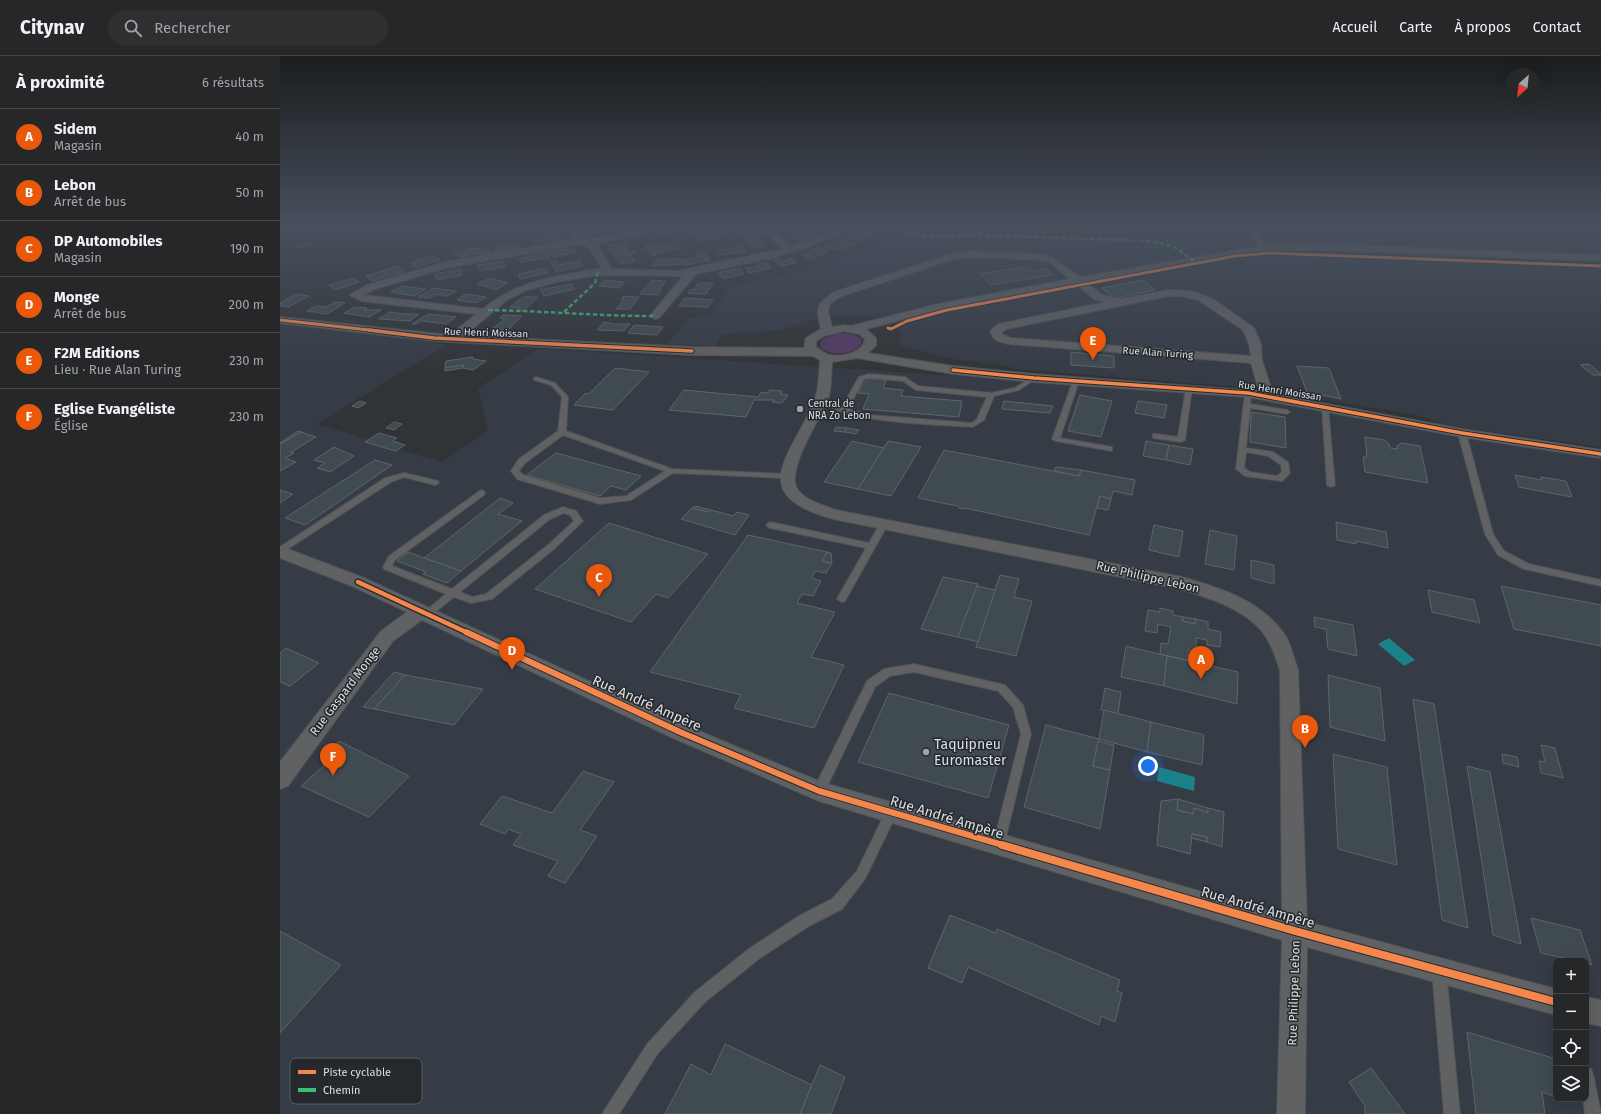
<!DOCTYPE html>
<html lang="fr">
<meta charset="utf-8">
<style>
:root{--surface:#252729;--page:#2d2f31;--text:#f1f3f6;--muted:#a3a5a8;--line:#424446;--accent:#ea580c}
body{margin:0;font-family:"Fira Sans",sans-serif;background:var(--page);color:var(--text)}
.controls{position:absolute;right:12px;bottom:12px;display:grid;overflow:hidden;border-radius:8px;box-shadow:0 4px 16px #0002}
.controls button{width:36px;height:36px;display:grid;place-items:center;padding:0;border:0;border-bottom:1px solid var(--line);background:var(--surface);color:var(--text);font:20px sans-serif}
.compass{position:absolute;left:1225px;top:12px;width:36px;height:36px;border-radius:50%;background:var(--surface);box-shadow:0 4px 16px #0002;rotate:207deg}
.you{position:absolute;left:868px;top:710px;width:14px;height:14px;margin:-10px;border:3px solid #fff;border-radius:50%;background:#1a73e8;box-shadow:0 0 0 6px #1a73e833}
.badge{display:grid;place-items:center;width:26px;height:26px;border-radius:50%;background:var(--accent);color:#fff;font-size:13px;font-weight:700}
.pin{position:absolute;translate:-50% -33px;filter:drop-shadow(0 1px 2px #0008)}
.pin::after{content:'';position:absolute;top:21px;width:14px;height:12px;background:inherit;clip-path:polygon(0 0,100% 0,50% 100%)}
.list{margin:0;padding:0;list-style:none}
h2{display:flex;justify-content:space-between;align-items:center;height:52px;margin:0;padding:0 16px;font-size:17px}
h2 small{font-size:13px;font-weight:400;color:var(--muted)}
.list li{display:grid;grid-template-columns:26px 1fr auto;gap:12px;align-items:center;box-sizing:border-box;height:56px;padding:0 16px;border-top:1px solid var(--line)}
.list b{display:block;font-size:15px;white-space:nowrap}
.list p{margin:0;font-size:13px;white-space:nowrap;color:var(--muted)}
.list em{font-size:13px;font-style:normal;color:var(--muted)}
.icon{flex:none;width:22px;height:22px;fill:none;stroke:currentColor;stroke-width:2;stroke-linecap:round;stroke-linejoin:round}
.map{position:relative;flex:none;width:1321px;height:1058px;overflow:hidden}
header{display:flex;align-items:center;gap:24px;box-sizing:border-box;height:56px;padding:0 20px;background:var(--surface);border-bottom:1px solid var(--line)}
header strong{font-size:19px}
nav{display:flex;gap:22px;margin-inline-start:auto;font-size:14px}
.search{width:280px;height:36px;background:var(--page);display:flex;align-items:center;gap:10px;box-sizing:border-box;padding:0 14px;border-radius:22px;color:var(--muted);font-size:15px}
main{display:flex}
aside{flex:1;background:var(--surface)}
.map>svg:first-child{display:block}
</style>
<header>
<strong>Citynav</strong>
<div class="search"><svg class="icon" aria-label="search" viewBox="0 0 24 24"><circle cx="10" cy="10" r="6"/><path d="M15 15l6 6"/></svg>Rechercher</div>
<nav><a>Accueil</a><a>Carte</a><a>À propos</a><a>Contact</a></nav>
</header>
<main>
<aside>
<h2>À proximité<small>6 résultats</small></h2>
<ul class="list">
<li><span class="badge">A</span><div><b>Sidem</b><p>Magasin</p></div><em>40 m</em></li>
<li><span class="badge">B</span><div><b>Lebon</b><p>Arrêt de bus</p></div><em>50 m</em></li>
<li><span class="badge">C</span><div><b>DP Automobiles</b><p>Magasin</p></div><em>190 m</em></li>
<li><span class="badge">D</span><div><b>Monge</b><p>Arrêt de bus</p></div><em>200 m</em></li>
<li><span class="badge">E</span><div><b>F2M Editions</b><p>Lieu · Rue Alan Turing</p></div><em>230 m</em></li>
<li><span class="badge">F</span><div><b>Eglise Evangéliste</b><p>Église</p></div><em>230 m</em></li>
</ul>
</aside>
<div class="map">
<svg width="1321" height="1058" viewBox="0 0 1321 1058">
<rect width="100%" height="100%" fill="#313437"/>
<g fill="#353c46" fill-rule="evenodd">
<polygon points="614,169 1321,169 1321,391 1170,370 1137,359 1008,338 996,332 965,328 959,331 736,313 723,309 679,304 619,289 622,275 586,259 556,259 531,264 501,274 443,278 435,290 387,288 409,262 430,259 451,230 526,214 630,175"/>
<path d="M 0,263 L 166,289 L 37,368 L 162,406 L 208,375 L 198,332 L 259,293 L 951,337 L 1321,396 L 1321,1058 L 0,1058 ZM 1276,905 L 1306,905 L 1306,1043 L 1276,1043 Z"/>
</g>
<path fill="#553a63" d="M 559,277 L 572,278 L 581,283 L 581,289 C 571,299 554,300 542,293 L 540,289 L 543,283 Z"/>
<g fill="#1a8288">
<polygon points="1109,582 1135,604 1124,610 1098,588"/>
<polygon points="879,711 915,721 914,735 877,725"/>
</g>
<g fill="#3f4b51" stroke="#616466">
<polygon points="323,169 347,169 348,171 326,174"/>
<polygon points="386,169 391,176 378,179 371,172"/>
<polygon points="419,169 417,170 420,172 424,173 407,177 401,170"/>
<polygon points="466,169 473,178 461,181 455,175 457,174 455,172 459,171 457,170"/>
<polygon points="537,169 551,169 543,174 533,171"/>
<polygon points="866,169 927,169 932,177 867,175"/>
<polygon points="313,173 315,176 305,179 293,181 291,177"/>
<polygon points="529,173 534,178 517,184 506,180 514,177 516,179 525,176 523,174"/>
<polygon points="444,175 448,179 420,185 415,180"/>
<polygon points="583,175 593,179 576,185 567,181"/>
<polygon points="277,178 282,181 255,187 256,182"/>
<polygon points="475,180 477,181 485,189 473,191 463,182"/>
<polygon points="565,184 576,189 554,194 545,190"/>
<polygon points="27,185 34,188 21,192 15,189"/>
<polygon points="347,186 350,190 348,193 345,193 347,197 334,199 327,190"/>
<polygon points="397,186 402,192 375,197 376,199 372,200 365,190 374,188 375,190"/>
<polygon points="238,187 240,192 216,197 214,191"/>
<polygon points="460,190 466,196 442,199 438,195"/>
<polygon points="539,191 548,195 531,203 522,199"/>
<polygon points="195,192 209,194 210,197 196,197 180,201 174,198"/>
<polygon points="294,192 296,196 273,201 272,199 268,200 266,196"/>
<polygon points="356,195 357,197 351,198 355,205 341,208 334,199"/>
<polygon points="266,196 269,202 241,206 239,203"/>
<polygon points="424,196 430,204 405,209 401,204 413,202 418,200 417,198"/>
<polygon points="154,200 160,204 136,211 130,207"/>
<polygon points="513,202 517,206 500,210 494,204 500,203 502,205"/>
<polygon points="377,203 400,203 404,208 372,210"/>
<polygon points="223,205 225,211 200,215 198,209"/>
<polygon points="276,205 278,209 300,205 303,210 276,216 271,206"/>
<polygon points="486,206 491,212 469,217 465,212 480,210 478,208"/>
<polygon points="118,210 124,216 108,220 102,215"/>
<polygon points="748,210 752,215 766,212 773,219 711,229 700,218"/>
<polygon points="266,212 268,217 240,223 238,218"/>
<polygon points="180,213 182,219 157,224 155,218"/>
<polygon points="454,213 460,213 464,218 443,223 437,217"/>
<polygon points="102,215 108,220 92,225 86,220"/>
<polygon points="73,222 79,226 55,234 49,229"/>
<polygon points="210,222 227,227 216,234 197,228"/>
<polygon points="325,224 345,226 339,232 319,230"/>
<polygon points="372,224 386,225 379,234 381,234 377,239 360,238"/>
<polygon points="863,224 875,234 835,242 822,232"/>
<polygon points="418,227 433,227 426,238 408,237 410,234 414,234"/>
<polygon points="291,228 295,233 264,240 260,234"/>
<polygon points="122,230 146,233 134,240 111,236"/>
<polygon points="153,232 176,235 167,240 156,238 150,242 138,241"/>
<polygon points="16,238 29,240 8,251 0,250 0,247"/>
<polygon points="185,238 206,241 196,247 177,244"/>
<polygon points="344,240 359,241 350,253 336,253 344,243 341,243"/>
<polygon points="243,241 258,241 243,255 238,254 240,252 230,251"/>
<polygon points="405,242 433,244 428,251 399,250"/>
<polygon points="55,246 65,247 47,258 27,255 37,250 46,251"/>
<polygon points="75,251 87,252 84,254 101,254 89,261 64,257"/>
<polygon points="110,256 125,258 139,258 130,265 99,263"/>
<polygon points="148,258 176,261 166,268 141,265 136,268 132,268"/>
<polygon points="223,259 242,260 228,274 212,273 225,263 220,262"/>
<polygon points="324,266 335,268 350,268 344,275 317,274"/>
<polygon points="354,269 383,271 377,279 348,277"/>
<polygon points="791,296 834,300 834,312 791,309"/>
<polygon points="193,301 193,303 206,305 193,314 183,312 184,309 165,312 166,305"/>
<polygon points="1309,308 1321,318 1321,319 1313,319 1300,309"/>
<polygon points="184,309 183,312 165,315 165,312"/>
<polygon points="1017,310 1049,312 1061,343 1027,336"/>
<polygon points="335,312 369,316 333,354 294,349 306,337 309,338"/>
<polygon points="585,322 606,324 603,332 623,334 621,340 682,345 679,361 583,353 589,338 578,337"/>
<polygon points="404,334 478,341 481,336 488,337 490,334 502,335 501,338 508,339 502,347 492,346 494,344 474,344 466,361 389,354"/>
<polygon points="800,339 832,345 821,381 788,375"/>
<polygon points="80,345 86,347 78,352 72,350"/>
<polygon points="724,345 773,350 770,357 722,353"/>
<polygon points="858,345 887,349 884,362 855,357"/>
<polygon points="971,356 1005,361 1006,392 970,386"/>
<polygon points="114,366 122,368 114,374 106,372"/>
<polygon points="556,371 567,372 565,376 554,375"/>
<polygon points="567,372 579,374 576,378 565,376"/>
<polygon points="18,375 21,376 2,387 0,387"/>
<polygon points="21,376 36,381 11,396 14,397 5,402 16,406 0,415 0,387 2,387"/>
<polygon points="99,377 117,382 113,385 125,389 116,395 85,386"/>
<polygon points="1085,381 1104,384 1109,388 1110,392 1118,393 1117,390 1121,387 1140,390 1148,427 1085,416 1083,401 1087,401"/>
<polygon points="572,385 604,392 578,433 544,426"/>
<polygon points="608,385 641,391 611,440 578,433"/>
<polygon points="866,385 889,389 886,404 863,400"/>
<polygon points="889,389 913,393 910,409 886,404"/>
<polygon points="54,391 74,400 50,416 37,412 45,407 34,404"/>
<polygon points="664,394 799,420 801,414 855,424 852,439 833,435 831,443 820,440 809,479 685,452 680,453 677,450 638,442"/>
<polygon points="276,397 361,420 346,434 331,430 320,440 247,419"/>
<polygon points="95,404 112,409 25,469 5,462"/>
<polygon points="776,411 801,414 799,420 774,415"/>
<polygon points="1235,419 1262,424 1261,421 1286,425 1292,441 1239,431"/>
<polygon points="0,434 13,438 0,447"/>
<polygon points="820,440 831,443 828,454 817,452"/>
<polygon points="220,442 233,447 218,458 242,465 181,515 144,502"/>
<polygon points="415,450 431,454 429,456 412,452"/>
<polygon points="412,452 429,456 431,454 453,460 457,456 469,459 455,479 401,463"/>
<polygon points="1056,466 1106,476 1108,492 1076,485 1076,488 1057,484"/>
<polygon points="329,467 428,498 388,542 376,538 351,566 255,533"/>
<polygon points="874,469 903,475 899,501 869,494"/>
<polygon points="930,474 957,480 954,514 925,508"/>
<polygon points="468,479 547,496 542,505 552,507 546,517 536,515 531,522 541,525 533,540 522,538 517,547 555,556 531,601 564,609 534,672 454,652 461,639 370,616"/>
<polygon points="128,496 144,502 181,515 167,527 143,518 146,516 117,505"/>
<polygon points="547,496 551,497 552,507 542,505"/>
<polygon points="971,504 994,509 994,528 971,522"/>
<polygon points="720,519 739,523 734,541 752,545 736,600 696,591"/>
<polygon points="663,521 698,528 678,581 641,573"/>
<polygon points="697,530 715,534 698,586 678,581"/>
<polygon points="1221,530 1321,549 1321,590 1234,573"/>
<polygon points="1148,534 1194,544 1200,567 1152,556"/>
<polygon points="880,552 893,555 893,559 903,561 903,565 915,568 916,563 928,566 928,573 941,576 940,591 927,589 927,584 916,582 916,595 908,594 907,604 880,598 881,587 888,588 891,571 878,568 877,577 865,575 868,554 880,556"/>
<polygon points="903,561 916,563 915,568 903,565"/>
<polygon points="1034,561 1073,569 1077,600 1048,593 1046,573 1035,571"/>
<polygon points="846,590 887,600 884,630 841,621"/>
<polygon points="6,592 39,607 10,630 0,626 0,597"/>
<polygon points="887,600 958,616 957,648 884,630"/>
<polygon points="114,616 125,619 94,653 83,651"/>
<polygon points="125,619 203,633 174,669 94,653"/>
<polygon points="1048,619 1100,632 1105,685 1050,671"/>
<polygon points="825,632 841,636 838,658 821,654"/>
<polygon points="609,637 729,669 708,742 578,706"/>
<polygon points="1133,643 1154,648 1188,872 1162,864"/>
<polygon points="824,654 871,666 867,696 819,683"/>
<polygon points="871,666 924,679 922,709 867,696"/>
<polygon points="766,669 819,683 813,710 830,714 820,773 744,751"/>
<polygon points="59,685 129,720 89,761 21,730 48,706 43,704"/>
<polygon points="818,685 834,689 830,714 813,710"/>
<polygon points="1261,689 1275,692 1283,722 1261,717 1259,705 1265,706"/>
<polygon points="1053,698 1107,711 1117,809 1058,793"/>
<polygon points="1222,698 1237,701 1239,711 1223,707"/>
<polygon points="1187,710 1210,716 1241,888 1213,879"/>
<polygon points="303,715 334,726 300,774 317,780 285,827 268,820 278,805 233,789 241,778 228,773 225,778 200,768 222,740 272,757"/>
<polygon points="898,743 928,752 928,757 914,752 913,758 897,754"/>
<polygon points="898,743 897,754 913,758 914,752 928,757 928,752 944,756 942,791 927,786 927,781 912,778 910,798 877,789 881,745"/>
<polygon points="912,778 927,781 927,786 911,782"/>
<polygon points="670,859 716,877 717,873 840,924 837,935 842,937 835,966 821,960 819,969 688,911 682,927 648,912"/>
<polygon points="1251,862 1300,874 1312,909 1306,907 1306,905 1296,905 1261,897"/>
<polygon points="0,875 61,909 0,977"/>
<polygon points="1187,976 1276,1003 1276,1041 1262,1036 1265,1058 1196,1058"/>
<polygon points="445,988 532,1029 520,1058 385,1058 411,1008 431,1019"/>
<polygon points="540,1009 565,1021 551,1058 520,1058"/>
<polygon points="1091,1012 1125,1058 1085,1058 1085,1050 1069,1026"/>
</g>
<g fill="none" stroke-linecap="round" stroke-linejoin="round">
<g stroke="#505255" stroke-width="2">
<g id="service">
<polygon points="589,169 599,169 644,180 642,181"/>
<polygon points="970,169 974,169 979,183 987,192 986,193 982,193 975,183"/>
<path d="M 589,318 L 625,321 L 638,330 L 711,337 L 735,332 L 752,321 L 757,322 L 739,334 L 714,340 L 704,364 L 693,371 C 655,368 565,368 538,343 L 539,342 L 543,342 L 562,351 L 579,321 ZM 589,322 L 623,325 L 636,334 L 707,341 L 697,363 L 692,367 L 590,359 L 568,353 L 584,323 Z"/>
<path d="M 256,321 L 275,327 L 288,341 L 286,375 L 392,413 L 507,418 L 511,420 L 507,422 L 393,417 L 351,444 L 320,448 L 237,423 L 231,415 L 239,403 L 278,375 L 282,341 L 271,329 L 254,324 L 254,322 ZM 283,379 L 385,415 L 346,440 L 320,442 L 243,419 L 239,415 L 245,407 Z"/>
<polygon points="796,323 799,325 780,382 832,391 832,395 776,385 772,383 793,325"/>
<polygon points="909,330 912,332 905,384 901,386 873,382 873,378 876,378 898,381 906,332"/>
<path d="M 968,335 L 971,337 L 970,348 L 1007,354 L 1010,356 L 1007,358 L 970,352 L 966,392 L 993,396 L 1008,406 L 1010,417 L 1002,425 L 965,420 L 956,413 L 965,337 ZM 966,396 L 988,400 L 1001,409 L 1002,416 L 997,420 L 970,416 L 964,412 Z"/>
<polygon points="1045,349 1048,351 1055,429 1051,431 1047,429 1042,351"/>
<polygon points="1179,375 1185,375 1186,377 1213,478 1224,495 1249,508 1321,524 1321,530 1244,513 1218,499 1205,478 1178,377"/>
<polygon points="124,417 158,425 159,427 155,429 124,421 111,426 0,498 0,491 105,422"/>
<path d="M 201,434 L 204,435 L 205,437 L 204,439 L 115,504 L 112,510 L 172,533 L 264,459 L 283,451 L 296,455 L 303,465 L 274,493 L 212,543 L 191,547 L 174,541 L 149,561 L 143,561 L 141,559 L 143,557 L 166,538 L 104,513 L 103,511 L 109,500 ZM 284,457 L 290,459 L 294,465 L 268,489 L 206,538 L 192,541 L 180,536 L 270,463 Z"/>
<polygon points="604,465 608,468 565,545 562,546 557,543 586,492 490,472 486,469 490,466 589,487 601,466"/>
<polygon points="634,608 725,629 743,649 751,678 723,793 719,795 715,793 713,789 741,678 733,651 718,635 634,616 610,620 595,631 543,739 539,740 535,739 533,735 535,731 587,625 604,613"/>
<polygon points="611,752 615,753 617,757 585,823 562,853 529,870 480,902 425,946 378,997 339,1058 322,1058 368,987 415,936 470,892 519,860 552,843 577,815 607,753"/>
<polygon points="1159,908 1164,910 1166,915 1180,1058 1164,1058 1152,915 1154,910"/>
<polygon points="1306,1011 1311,1013 1313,1018 1321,1058 1305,1058 1303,1043 1306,1043"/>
</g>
</g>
<g stroke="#505255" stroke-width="2">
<g id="minor">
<path d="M 479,169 L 488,169 L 510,191 L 566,169 L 578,169 L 529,191 L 492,202 L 416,218 L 379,262 L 375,263 L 370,260 L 403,220 L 318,219 L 277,226 L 247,234 L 227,244 L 184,280 L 412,291 L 524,292 L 526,282 L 541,273 C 536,251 535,249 554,236 L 670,198 L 691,195 L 758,198 L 772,201 L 800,221 L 993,188 L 1049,188 L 1321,199 L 1321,205 L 1049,194 L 993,194 L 806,226 L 822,239 L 841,243 L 889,234 L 901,234 L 915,236 L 935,244 L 974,272 L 981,288 L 982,304 L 993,338 L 1182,373 L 1321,394 L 1321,402 L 1182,381 L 968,341 L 754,326 L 673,318 L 577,302 L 552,306 C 551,318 552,331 548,343 C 541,362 504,416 518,434 C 526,445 544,449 556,454 L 902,521 C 940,532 981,544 1005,579 C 1011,589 1014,603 1018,614 L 1027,866 L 1276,933 L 1276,959 L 1027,891 L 1025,1058 L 997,1058 L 1002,884 L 539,745 L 393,682 L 142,564 L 113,585 L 8,730 L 0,733 L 0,706 L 101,575 L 127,556 L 72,530 L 0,502 L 0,490 L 84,522 L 407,670 L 541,726 L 1002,859 L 1000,614 C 997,606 994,596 990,588 C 974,555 932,543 900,533 L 553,463 C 462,438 513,399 535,343 C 539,331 539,316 540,304 L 533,300 L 412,299 L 154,285 L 0,267 L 0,261 L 170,279 L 196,258 L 81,245 L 70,239 L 87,229 L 165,206 L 300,182 L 307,184 L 358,173 L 361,174 L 361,178 L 317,188 L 332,213 L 397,215 L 502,193 ZM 300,188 L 309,191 L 322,213 C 313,213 303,215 294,217 C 259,223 231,230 203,253 L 83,239 L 95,233 L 166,212 ZM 691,201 L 758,204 L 769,206 L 790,223 L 658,248 L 571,270 L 564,269 L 552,271 L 548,256 L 550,248 L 562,240 L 674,203 ZM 796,228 L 814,243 L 826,246 L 718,268 L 710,275 C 713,285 720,286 729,288 L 971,307 L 979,335 L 754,318 L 673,310 L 588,297 L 596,289 L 596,282 L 586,273 L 658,254 ZM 889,240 L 901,240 L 918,244 L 963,274 L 969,288 L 971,300 L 731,282 L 723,279 L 722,276 L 726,273 ZM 564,275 L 579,278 L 585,283 C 583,298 559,302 547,298 C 543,296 539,293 536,291 L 536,285 L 544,280 Z"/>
<polygon points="1306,941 1321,944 1321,970 1306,967"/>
</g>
</g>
<use href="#service" fill="#606163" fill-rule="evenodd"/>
<use href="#minor" fill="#606163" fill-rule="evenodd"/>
<g stroke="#3abd76" stroke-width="2.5" stroke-dasharray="4.5 2.5" stroke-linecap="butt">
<polyline points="358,176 362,172 377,169"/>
<polyline points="642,180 701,179 868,185 893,190 917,207"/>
<path d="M 208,254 C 264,255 319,260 375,260"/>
<polyline points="284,256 315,227 318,216"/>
</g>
<g stroke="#25292e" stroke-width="4.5">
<g id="cycleway-far4">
<polyline points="0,264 98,275"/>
<polyline points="608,272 611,273 627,265 667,254 955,200 990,197 1321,210"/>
</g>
</g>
<g stroke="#25292e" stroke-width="5.5">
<g id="cycleway-far3">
<polyline points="89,274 154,282 412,295"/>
<polyline points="673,314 754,322 968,337 1182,377 1321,398"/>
</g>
</g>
<g stroke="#25292e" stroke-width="7">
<polyline id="cycleway-far2" points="78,526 188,577"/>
</g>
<g stroke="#25292e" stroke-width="8">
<polyline id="cycleway-far1" points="186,576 400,676 539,735 726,790"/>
</g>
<g stroke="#25292e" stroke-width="10">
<polyline id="cycleway" points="722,789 1015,875 1276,946"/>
</g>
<use href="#cycleway-far4" stroke="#f5874c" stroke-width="3"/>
<use href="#cycleway-far3" stroke="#f5874c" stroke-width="3.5"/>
<use href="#cycleway-far2" stroke="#f5874c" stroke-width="4.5"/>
<use href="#cycleway-far1" stroke="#f5874c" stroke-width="6"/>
<use href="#cycleway" stroke="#f5874c" stroke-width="8"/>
</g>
<linearGradient id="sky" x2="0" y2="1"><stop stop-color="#1b1d1e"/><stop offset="0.53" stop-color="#48505e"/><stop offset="1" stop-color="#48505e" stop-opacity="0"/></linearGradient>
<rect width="1321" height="317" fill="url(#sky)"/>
<g fill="#a0a3a6" stroke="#25292e" stroke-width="1.5">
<circle cx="520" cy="353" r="4"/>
<circle cx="646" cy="696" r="4"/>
</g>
<g text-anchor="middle" stroke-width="3" stroke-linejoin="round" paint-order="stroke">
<g font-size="10" fill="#dcdfe2" stroke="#25292e">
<text transform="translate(206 276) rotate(2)" y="4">Rue Henri Moissan</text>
<text transform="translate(878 296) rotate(4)" y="4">Rue Alan Turing</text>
<text transform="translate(1000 334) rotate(9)" y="4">Rue Henri Moissan</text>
</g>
<g font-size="10" fill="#dcdfe2" stroke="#25292e" text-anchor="start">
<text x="528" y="351">Central de<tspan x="528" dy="12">NRA Zo Lebon</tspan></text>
</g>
<g font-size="12" fill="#dcdfe2" stroke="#25292e">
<text transform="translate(868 521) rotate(13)" y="4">Rue Philippe Lebon</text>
<text transform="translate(65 635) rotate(-53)" y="4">Rue Gaspard Monge</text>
<text transform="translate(1014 937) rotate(-88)" y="4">Rue Philippe Lebon</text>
</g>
<g font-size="14" fill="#dcdfe2" stroke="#25292e">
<text transform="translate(367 647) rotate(24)" y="5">Rue André Ampère</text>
<text transform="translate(667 761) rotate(17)" y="5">Rue André Ampère</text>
<text transform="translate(978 851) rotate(16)" y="5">Rue André Ampère</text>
</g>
<g font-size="14" fill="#dcdfe2" stroke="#25292e" text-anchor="start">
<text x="654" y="693">Taquipneu<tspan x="654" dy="16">Euromaster</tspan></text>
</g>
</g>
<rect x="10" y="1002" width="132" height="46" rx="6" fill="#25292e" stroke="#5c6064" stroke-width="1"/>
<rect x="18" y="1014" width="18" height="4" fill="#f5874c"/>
<rect x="18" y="1032" width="18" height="4" fill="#3abd76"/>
<g font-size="11" fill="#dcdfe2">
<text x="43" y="1020">Piste cyclable</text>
<text x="43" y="1038">Chemin</text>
</g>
</svg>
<div class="controls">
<button>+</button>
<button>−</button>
<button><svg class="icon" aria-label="locate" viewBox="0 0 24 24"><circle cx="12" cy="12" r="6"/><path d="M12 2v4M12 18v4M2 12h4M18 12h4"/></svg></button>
<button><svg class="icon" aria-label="layers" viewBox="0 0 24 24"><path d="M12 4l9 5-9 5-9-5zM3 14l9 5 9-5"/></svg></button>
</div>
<svg class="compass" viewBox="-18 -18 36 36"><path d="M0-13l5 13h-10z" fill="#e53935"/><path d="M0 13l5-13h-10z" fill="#a3a5a8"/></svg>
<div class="you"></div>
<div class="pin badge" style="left:921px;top:623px">A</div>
<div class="pin badge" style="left:1025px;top:692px">B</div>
<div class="pin badge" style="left:319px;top:541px">C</div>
<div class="pin badge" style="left:232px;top:614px">D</div>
<div class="pin badge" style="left:813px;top:304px">E</div>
<div class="pin badge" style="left:53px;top:720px">F</div>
</div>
</main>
